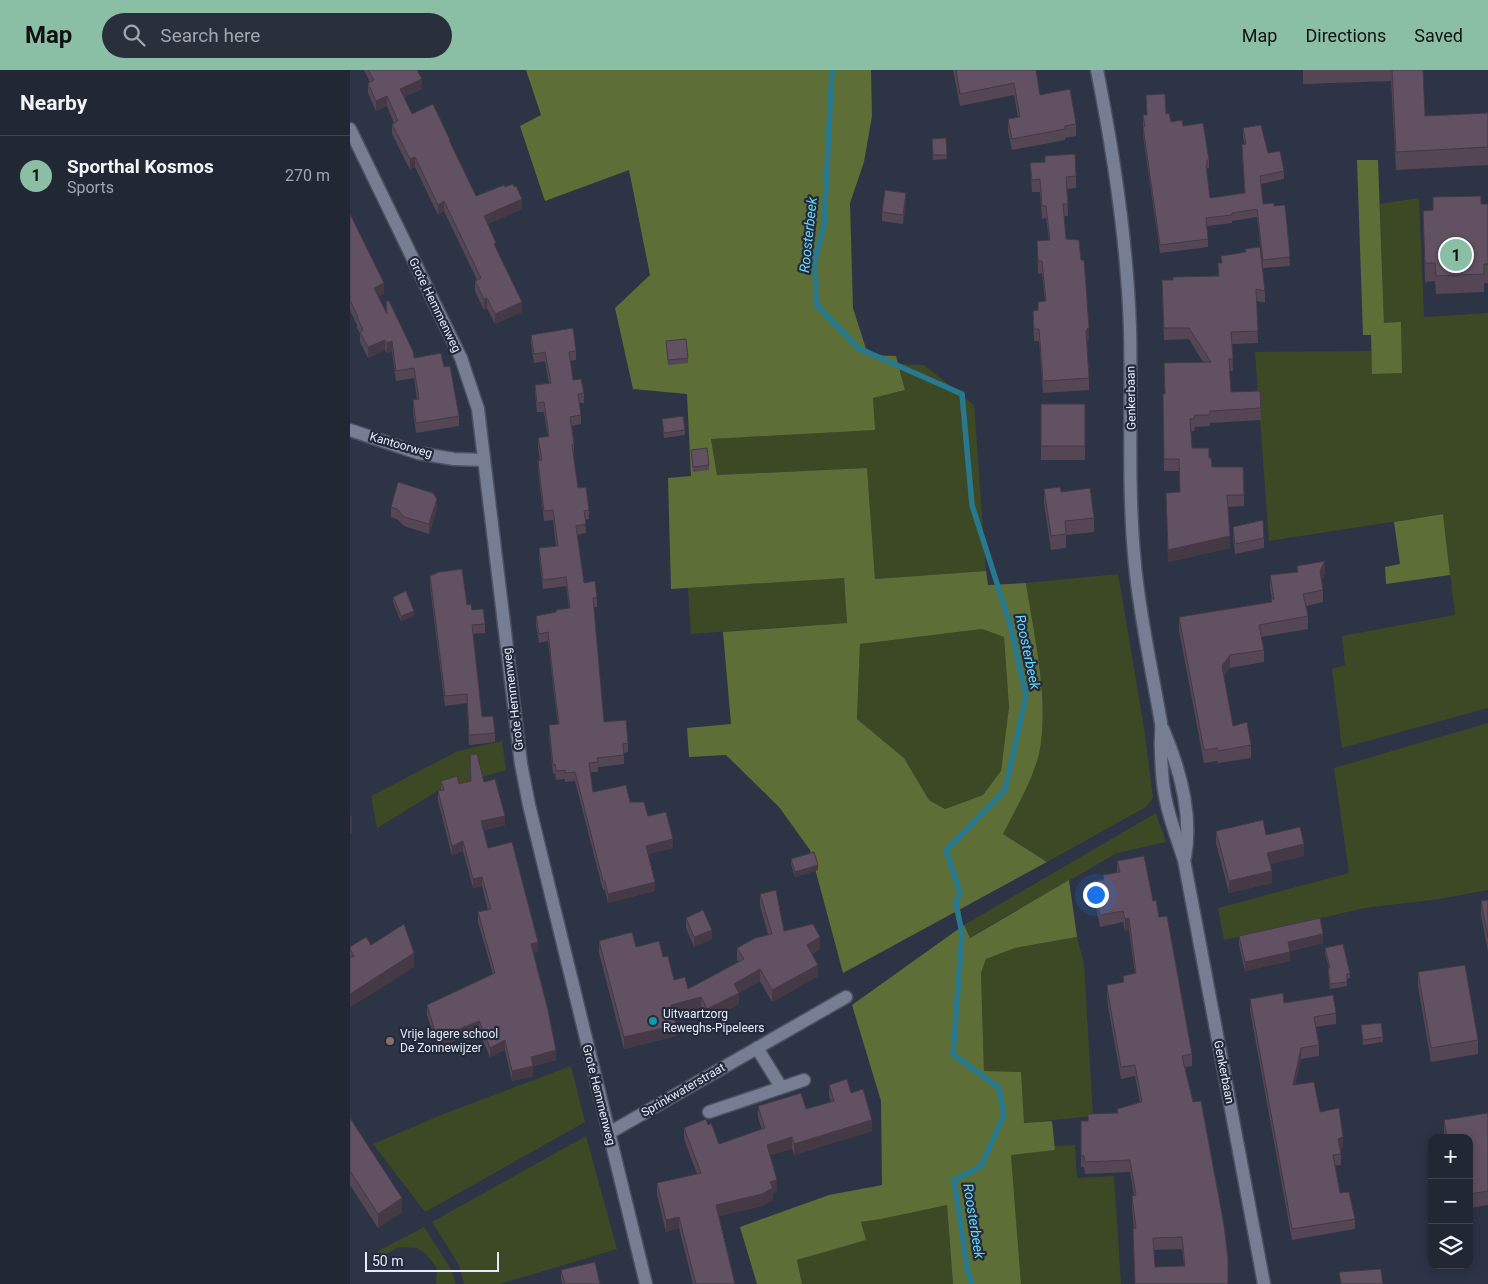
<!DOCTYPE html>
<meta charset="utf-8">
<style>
:root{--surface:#222734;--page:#2a2f3c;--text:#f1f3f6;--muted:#a2a5ac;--line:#3f444f;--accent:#8abfa5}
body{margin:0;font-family:Roboto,sans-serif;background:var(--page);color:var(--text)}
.controls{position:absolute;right:15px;bottom:15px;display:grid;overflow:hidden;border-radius:10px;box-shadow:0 2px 12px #0003}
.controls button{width:45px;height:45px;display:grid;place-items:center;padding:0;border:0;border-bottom:1px solid var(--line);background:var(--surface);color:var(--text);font:25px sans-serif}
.scale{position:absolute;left:15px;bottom:12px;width:134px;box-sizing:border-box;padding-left:5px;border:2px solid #e7ebf7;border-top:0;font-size:14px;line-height:18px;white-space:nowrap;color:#e7ebf7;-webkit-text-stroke:4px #232a3b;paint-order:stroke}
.you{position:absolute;left:745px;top:824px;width:18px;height:18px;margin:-12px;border:4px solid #fff;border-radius:50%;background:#1a73e8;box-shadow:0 0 0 8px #1a73e833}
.badge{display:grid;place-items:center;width:32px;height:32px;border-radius:50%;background:var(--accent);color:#111;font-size:16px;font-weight:700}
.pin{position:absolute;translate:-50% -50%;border:2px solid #fff;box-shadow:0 1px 5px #0006}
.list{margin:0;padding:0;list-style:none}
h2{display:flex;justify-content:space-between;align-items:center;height:65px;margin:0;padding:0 20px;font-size:21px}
h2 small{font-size:16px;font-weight:400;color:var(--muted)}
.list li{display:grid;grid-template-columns:32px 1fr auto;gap:15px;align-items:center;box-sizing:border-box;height:80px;padding:0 20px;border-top:1px solid var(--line)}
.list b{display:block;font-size:19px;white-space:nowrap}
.list p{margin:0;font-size:16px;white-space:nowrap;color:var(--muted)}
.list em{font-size:16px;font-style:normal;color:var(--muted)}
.icon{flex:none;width:28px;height:28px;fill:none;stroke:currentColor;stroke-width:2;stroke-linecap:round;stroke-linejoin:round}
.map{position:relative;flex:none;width:1138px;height:1214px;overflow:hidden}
header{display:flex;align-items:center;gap:30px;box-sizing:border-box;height:70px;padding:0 25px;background:var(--accent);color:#111}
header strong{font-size:24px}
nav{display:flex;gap:28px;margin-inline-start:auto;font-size:18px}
.search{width:350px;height:45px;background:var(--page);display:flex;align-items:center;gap:12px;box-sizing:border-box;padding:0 18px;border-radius:28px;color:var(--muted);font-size:19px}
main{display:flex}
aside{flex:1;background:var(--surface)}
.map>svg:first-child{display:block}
</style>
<header>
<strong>Map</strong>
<div class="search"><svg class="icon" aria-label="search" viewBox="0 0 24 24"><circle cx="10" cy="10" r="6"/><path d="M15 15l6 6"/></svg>Search here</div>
<nav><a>Map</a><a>Directions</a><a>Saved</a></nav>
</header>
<main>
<aside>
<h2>Nearby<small></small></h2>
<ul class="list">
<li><span class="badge">1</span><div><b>Sporthal Kosmos</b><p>Sports</p></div><em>270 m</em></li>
</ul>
</aside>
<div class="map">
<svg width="1138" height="1214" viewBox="0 0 1138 1214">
<rect width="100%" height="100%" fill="#2d3446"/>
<g fill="#3d4924">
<polygon points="1069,128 1074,247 1138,243 1138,638 992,678 982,599 995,595 992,566 1105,545 1093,444 919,471 905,282 1021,281 1023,304 1050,253 1034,253 1030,134"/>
<polygon points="549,294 574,295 624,335 636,501 525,509 517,398 367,405 361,369 524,360 523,328 555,320"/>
<path d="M 768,504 L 794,658 L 803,728 L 796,737 L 697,792 L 653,764 C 666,738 682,712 689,684 C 700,632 684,566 676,513 Z"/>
<polygon points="494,507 497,553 341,564 338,518"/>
<polygon points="632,559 654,567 659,637 651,702 633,725 595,739 579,730 554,688 507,649 510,574"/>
<polygon points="1138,653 1138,820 1090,829 1015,838 874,870 868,838 999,803 984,698"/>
<polygon points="152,671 156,700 89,720 27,758 21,726 108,681"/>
<polygon points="806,743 816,772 767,783 619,868 614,855"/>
<polygon points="727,867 734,894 743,1046 674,1053 634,1001 631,903 636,889 665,878"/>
<polygon points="221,996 235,1052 75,1142 23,1074 96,1043"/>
<polygon points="236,1066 267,1179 150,1214 114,1214 109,1195 82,1152"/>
<polygon points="725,1075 727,1108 764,1106 771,1214 671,1214 661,1085 705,1080 705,1076"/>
<polygon points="597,1134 603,1214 452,1214 447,1190 515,1170 511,1152 531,1149"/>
<polygon points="74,1157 101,1199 106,1214 86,1214 87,1198 76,1184 67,1178 49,1177 30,1187 28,1181"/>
</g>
<g fill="#5d6e36" fill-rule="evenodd">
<path d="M 176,0 L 521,0 L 522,46 L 514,92 L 500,133 L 503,238 L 518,285 L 546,286 L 555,320 L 523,328 L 525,360 L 361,369 L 367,405 L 517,398 L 525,509 L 636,501 L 638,515 L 676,513 C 684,566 700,632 689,684 C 682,712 666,738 653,764 L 697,792 L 493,903 L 460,780 L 429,737 L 376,685 L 339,687 L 337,658 L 381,654 L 373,562 L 497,553 L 494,508 L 321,519 L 318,408 L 341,406 L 337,324 L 283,319 L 265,238 L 300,205 L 279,100 L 195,131 L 170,56 L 191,45 ZM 632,559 L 654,567 L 659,637 L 651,701 L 633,725 L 595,739 L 579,730 L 554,688 L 507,649 L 510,574 Z"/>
<polygon points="1007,90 1028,90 1034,253 1051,252 1052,303 1022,304 1021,265 1013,265"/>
<polygon points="1093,444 1100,505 1036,514 1035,497 1050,494 1044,452"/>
<polygon points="719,810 727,867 665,878 636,889 631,903 634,1001 671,1002 674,1053 702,1051 705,1080 661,1085 671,1214 603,1214 597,1135 531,1149 511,1152 516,1170 447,1190 452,1214 407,1214 390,1157 479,1125 532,1115 531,1031 502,935 614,855 620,868"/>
</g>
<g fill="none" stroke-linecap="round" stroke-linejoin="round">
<polyline stroke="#27798f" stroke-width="5.5" points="482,0 474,155 465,189 466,234 508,278 612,324 622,435 660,554 676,626 655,720 596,780 610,822 606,833 612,864 603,984 649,1018 654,1045 631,1096 604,1110 618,1203 622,1214"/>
<g stroke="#4c5161" stroke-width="15">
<g id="minor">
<path d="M 747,0 C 764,85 777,171 780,258 C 782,337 777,416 785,495 C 790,548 802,600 811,653 C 812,662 810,672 811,681 C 811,691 812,702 813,713 C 816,740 826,765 834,790 L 914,1214"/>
<polyline points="0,59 111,288 128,339 171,694 179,735 296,1214"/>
<polyline points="0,360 68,383 104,389 133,390"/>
<path d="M 813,659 C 830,699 843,744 835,787"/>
<polyline points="407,978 431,1017"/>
<polyline points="359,1042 454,1010"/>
<polyline points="259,1063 496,927"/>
</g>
</g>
<use href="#minor" stroke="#767e93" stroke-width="12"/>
</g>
<g fill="#544654" fill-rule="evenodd">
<polygon points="14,0 67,0 72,19 54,27 62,44 100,73 126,126 172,139 138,154 146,179 172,242 145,254 137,238 134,240 125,221 125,211 127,210 94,141 88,145 65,97 60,100 42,64 42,54 44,53 37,36 26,41 18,23 18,13 20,12"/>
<polygon points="603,0 686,0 690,25 726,54 726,66 715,68 715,70 662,80 658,61 658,49 668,47 664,25 610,36"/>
<polygon points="953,0 1073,0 1075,46 1138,43 1138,95 1046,100 1041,11 953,14"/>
<polygon points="816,44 821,52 833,56 859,90 859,98 857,98 857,104 860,128 895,123 892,83 892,75 895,75 893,67 893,58 934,101 934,109 911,114 913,134 924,136 935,135 940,194 940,196 913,198 907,147 882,151 882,153 857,156 858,169 858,177 810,183 793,65 793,45"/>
<polygon points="596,68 597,89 583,90 582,69"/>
<polygon points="680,93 726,106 726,118 717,119 718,146 714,146 716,169 739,269 737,272 739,308 739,320 693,323 689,271 684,271 683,241 688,240 695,231 692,203 688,204 687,171 699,170 696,148 692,149 690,122 682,122"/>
<polygon points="1083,127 1131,134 1138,134 1138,213 1134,213 1134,222 1086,224 1085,211 1075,212 1073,141 1083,140"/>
<polygon points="556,133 553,154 532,151 532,142"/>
<polygon points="0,144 34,224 28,226 36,242 36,231 64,288 94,297 109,346 109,356 66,363 63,340 63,330 67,329 64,308 46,311 42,281 37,283 35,280 18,288 10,272 10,263 7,258 7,255 0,240"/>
<polygon points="871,186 915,221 915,233 907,231 908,273 882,274 883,301 879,301 881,322 910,321 911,350 860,353 860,356 845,357 844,361 841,361 842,378 859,388 862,397 894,425 894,436 878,437 880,478 818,492 816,423 830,422 829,401 814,401 813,324 815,324 853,292 839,269 814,270 812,222 823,210 868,206 868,193 871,193"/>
<polygon points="181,265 226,281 226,290 220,291 223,310 234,323 234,333 229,333 231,345 231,354 222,356 224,374 224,383 223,384 228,418 239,440 239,449 235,450 236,463 227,465 234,513 247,528 247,537 243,537 254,652 278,673 278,682 274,683 274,694 248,697 248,702 240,702 243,722 280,732 298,746 323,778 298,784 305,821 258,833 255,820 253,820 225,711 215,712 215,709 206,710 205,703 203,704 199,664 199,655 208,655 203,615 198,571 189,573 186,555 186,546 206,543 206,540 219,538 216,516 193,519 189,487 189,478 206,476 203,450 194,451 188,400 188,391 190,391 188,377 188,368 198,367 194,342 187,342 185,324 185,315 199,313 195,291 184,293 181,274"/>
<polygon points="316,271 338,288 338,293 318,295"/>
<rect x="691" y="334" width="44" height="56"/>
<polygon points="312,349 335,360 335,365 314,368"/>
<polygon points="341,380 359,395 359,400 343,402"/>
<polygon points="694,419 744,448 744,462 716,465 716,478 701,480 694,433"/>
<polygon points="41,437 87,439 79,464 54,456 47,449 41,447"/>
<polygon points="883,457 914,468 914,478 885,484 883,466"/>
<polygon points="947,496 975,503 972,510 973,520 973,532 956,536 958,546 958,559 911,567 914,580 914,592 880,598 873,606 883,656 901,675 901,688 868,693 867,691 854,693 829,560 829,547 921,532 921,529 922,529 920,518 920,505 947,502"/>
<polygon points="80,506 117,535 135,554 135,563 123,564 132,647 145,663 145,672 119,675 117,633 95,636 80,516"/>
<polygon points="43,527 64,546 51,551 43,532"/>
<polygon points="120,685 155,755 134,760 138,778 188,881 183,882 206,990 183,996 183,1006 162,1011 155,980 140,987 129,961 87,977 77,945 77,935 143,904 128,852 128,842 138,840 132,816 123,818 113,781 102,786 88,731 88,721 91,720 91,711 109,714 121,711"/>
<polygon points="866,761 916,765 954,786 920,794 922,813 879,823 866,773"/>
<polygon points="441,789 468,800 445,807 441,794"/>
<path d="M 767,791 L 803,831 L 809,847 L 842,984 L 842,996 L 835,997 L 878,1214 L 785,1214 L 783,1171 L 783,1159 L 784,1159 L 782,1138 L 782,1126 L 784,1125 L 780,1102 L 735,1104 L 734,1097 L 731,1097 L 731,1051 L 738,1051 L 767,1043 L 767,1039 L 790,1032 L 785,1006 L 771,1009 L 758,936 L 757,927 L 757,915 L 773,912 L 773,906 L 785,904 L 779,860 L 775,861 L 773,852 L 750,857 L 743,823 L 743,811 L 753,810 L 753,805 L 767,803 ZM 832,1179 L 834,1196 L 805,1197 L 804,1180 Z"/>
<polygon points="410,824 434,861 470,879 462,884 468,906 422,932 410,911 389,923 389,934 357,951 351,939 323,946 326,966 274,979 249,883 249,871 286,877 313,887 324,910 338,919 389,892 387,890 387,878 418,864 410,836"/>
<polygon points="1138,830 1138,882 1131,845 1131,831"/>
<polygon points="336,848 362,869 344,877 336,858"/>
<polygon points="889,866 973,873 940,881 940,891 895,901 889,875"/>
<polygon points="21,875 64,897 0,937 0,877"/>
<polygon points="975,878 1000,904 1000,908 997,909 997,916 980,919 978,903 979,898 975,883"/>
<polygon points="1068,902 1128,970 1128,984 1081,992 1068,916"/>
<polygon points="900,929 934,933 986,943 986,954 965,957 969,975 969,986 951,989 945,1015 970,1042 993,1078 990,1079 991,1084 991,1095 985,1095 990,1123 1005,1149 1005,1159 942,1170 900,940"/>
<polygon points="1011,955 1033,967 1033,972 1013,975"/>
<polygon points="479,1015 501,1023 522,1061 444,1085 442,1079 420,1085 427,1121 423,1123 423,1130 412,1136 369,1146 385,1214 343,1214 329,1158 316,1162 307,1125 307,1113 347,1104 334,1069 334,1058 369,1074 412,1060 408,1047 408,1036 456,1039 481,1032 479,1026"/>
<polygon points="1138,1043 1138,1135 1119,1138 1119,1068 1094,1068 1094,1050"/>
<polygon points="0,1048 52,1142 28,1158 0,1115"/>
<polygon points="211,1200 250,1214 212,1214 211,1209"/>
</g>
<g fill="#453945">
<polygon points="72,9 72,19 50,29 50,19"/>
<polygon points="37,26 37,36 26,41 26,31"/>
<polygon points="65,87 65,97 60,100 60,89"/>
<polygon points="556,123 556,133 553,154 553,145"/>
<polygon points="172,129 172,139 134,156 134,146"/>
<polygon points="94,131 94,141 88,145 88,135"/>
<polygon points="34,213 34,224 24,228 24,218"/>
<polygon points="137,228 137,238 134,240 134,229"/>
<polygon points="172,232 172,242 145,254 145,244"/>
<polygon points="739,257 739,269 736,273 736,261"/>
<polygon points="35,270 35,280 18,288 18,277"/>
<polygon points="42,271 42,281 37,283 37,273"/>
<polygon points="87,429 87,439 79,464 79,454"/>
<polygon points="880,466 880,478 818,492 818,480"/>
<polygon points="975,491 975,503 970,514 970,501"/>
<polygon points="64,541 64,546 51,551 51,546"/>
<polygon points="880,585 880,598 872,609 872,596"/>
<polygon points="2,745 2,763 0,764 0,746"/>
<polygon points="155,746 155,755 131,761 131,751"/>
<polygon points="323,769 323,778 296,785 296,776"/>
<polygon points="113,771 113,781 102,786 102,776"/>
<polygon points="954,774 954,786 917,795 917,783"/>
<polygon points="468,795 468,800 445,807 445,802"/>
<polygon points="922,801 922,813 879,823 879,811"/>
<polygon points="132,807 132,816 123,818 123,809"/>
<polygon points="305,812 305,821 258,833 258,824"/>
<polygon points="779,848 779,860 775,861 775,849"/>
<polygon points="362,860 362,869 344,877 344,867"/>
<polygon points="973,864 973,873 938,881 938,872"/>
<polygon points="470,867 470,879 457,886 457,875"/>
<polygon points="188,872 188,881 181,883 181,874"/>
<polygon points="940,882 940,891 895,901 895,892"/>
<polygon points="64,883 64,897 0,937 0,924"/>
<polygon points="468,895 468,906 422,932 422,920"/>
<polygon points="410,899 410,911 389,923 389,934 357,951 357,939 384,914"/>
<polygon points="351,927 351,939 321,947 321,935"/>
<polygon points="129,951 129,961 87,977 87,968"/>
<polygon points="326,955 326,966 274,979 274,967"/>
<polygon points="155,970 155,980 140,987 140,978"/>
<polygon points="951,978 951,989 943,1026 943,1015"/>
<polygon points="206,980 206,990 181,996 181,987"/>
<polygon points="183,996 183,1006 162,1011 162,1001"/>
<polygon points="522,1050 522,1061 444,1085 444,1074"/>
<polygon points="442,1067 442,1079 417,1086 417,1075"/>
<polygon points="993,1067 993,1078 988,1080 988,1069"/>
<polygon points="427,1110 427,1121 423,1123 423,1130 412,1136 366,1147 366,1135 420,1112"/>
<polygon points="52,1128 52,1142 28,1158 28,1144"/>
<polygon points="329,1147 329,1158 316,1162 316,1150"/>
</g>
<g fill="#625162" stroke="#453945" fill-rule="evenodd">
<polygon points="18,0 67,0 72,9 50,19 62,44 83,34 100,70 99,70 126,126 154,115 155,117 163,114 164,117 166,116 172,129 134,146 146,173 144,174 172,232 145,244 137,228 134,229 125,211 131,208 94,131 88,135 65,87 60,89 42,54 48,51 37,26 26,31 18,13 24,10"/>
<polygon points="606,0 686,0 690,25 720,19 726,54 715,56 715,59 662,69 658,49 670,47 664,13 610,24"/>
<polygon points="1042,0 1073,0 1075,46 1138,43 1138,77 1046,82"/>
<polygon points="815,24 816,44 819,43 821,52 832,50 833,56 853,53 859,90 857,90 857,96 856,96 860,128 895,123 892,75 896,74 893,58 911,55 918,83 930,81 934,101 910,106 913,134 924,133 924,136 935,135 940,186 940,187 913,190 907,139 882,143 882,145 856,148 858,169 810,175 793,57 795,56 793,45 797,45 796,25"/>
<polygon points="596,68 597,85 583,85 582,69"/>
<polygon points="725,84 726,106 716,107 718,134 713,134 716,169 729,170 731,190 734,190 739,257 736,261 739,308 693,311 689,259 684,259 683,241 688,240 688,232 696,231 692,191 688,191 687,171 700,170 696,136 692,136 690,109 682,110 680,93 695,92 695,86"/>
<polygon points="535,120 556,123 553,145 532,142"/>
<polygon points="1131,126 1131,134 1138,134 1138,194 1134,194 1134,204 1086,206 1085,193 1075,193 1073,141 1083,140 1083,127"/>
<polygon points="0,144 34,213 24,218 37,244 36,231 39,231 63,281 64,288 91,283 94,297 100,296 109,346 66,353 63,330 69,329 64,298 46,301 42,271 37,273 35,270 18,277 10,262 13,260 7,247 8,247 0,230"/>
<polygon points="910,177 915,221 906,219 908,261 881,262 883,289 879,289 881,322 910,321 911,338 860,341 860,345 845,345 844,349 840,349 842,378 859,378 859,388 861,388 862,397 893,397 894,425 877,425 880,466 818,480 816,423 830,422 829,389 814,389 813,324 815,324 814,293 861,292 839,258 814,258 812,210 823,210 823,207 869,206 868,193 872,193 871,186 896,182 895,179"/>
<polygon points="223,258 226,281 219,282 223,310 231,309 234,323 228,324 231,345 220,347 224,374 222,375 228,418 236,417 239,440 234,441 236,454 226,456 234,513 245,511 247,528 243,528 254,652 276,650 278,673 273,674 274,685 247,688 248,692 239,693 243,722 276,715 280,732 294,732 298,746 316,742 323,769 296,776 305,812 258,824 255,811 253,811 225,702 215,703 215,700 206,701 205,694 203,695 199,655 209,654 203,606 198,562 189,564 186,546 206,542 206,540 220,538 216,507 193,510 189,478 208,476 203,440 194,441 188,391 192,390 188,368 199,366 194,332 187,333 185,315 201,313 195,282 184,284 181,265"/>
<polygon points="336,269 338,288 318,290 316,271"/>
<rect x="691" y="334" width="44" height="42"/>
<polygon points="333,346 335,360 314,363 312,349"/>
<polygon points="357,378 359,395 343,397 341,380"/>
<polygon points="48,412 83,423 87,429 79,454 54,447 47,439 41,437"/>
<polygon points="710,417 711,422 740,418 744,448 715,451 716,464 701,466 694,419"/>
<polygon points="913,450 914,468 885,474 883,457"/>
<polygon points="975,491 970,501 973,520 953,524 958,546 909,555 914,580 880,585 872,596 883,656 897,652 901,675 868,681 867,678 854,680 829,547 922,532 921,529 924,529 920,505 948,502 947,496"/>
<polygon points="112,499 117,535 121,534 122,540 133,539 135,554 122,555 132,647 143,646 145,663 119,665 117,624 95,626 80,506 89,502"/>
<polygon points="56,521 64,541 51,546 43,527"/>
<polygon points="127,684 134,712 145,709 155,746 131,751 138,778 162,772 188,872 181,874 198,940 206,980 181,987 183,996 162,1001 155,970 140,978 129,951 87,968 77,935 145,903 128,842 141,839 132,807 123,809 113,771 102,776 88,721 94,720 91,711 107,706 109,714 121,711 120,685"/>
<polygon points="913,750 916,765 950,757 954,774 917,783 922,801 879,811 866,761"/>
<polygon points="464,782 468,795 445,802 441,789"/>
<path d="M 794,786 L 803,831 L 806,830 L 809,847 L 817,846 L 842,984 L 832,986 L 843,1032 L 851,1031 L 874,1155 L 878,1189 L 878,1214 L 785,1214 L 783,1159 L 786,1158 L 782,1126 L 786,1125 L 780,1090 L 735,1092 L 734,1086 L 731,1085 L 731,1051 L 738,1051 L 738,1044 L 768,1043 L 767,1039 L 792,1032 L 785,995 L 771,997 L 758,924 L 757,915 L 774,912 L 773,906 L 786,903 L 779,848 L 775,849 L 773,841 L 750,845 L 743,811 L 754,810 L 753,805 L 770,802 L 767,791 ZM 832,1167 L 835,1196 L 805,1197 L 803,1168 Z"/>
<polygon points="426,820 434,861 463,854 470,867 457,875 468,895 422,920 410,899 384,914 389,923 357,939 351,927 321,935 326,955 274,967 249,871 282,862 286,877 309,871 313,887 318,886 324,910 335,907 338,919 394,889 387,878 405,868 422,864 410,824"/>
<polygon points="1138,830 1138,868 1131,831"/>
<polygon points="353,840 362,860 344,867 336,848"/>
<polygon points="970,848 973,864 938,872 940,882 895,892 889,866"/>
<polygon points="54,854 64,883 0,924 0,888 4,886 0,879 0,877 16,867 21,875"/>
<polygon points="993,874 1000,904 997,904 997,912 980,914 978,898 980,898 975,878"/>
<polygon points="1115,895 1128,970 1081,978 1068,902"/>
<polygon points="933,923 934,933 983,925 986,943 964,947 969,975 951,978 943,1015 964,1012 970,1042 989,1038 993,1067 988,1069 991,1084 983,1085 990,1123 999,1122 1005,1149 942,1159 900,929"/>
<polygon points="1031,953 1033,967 1013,970 1011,955"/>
<polygon points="497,1009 501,1023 513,1019 522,1050 444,1074 442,1067 417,1075 427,1110 420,1112 423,1118 412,1124 366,1135 385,1214 346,1214 329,1147 316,1150 307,1113 351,1103 334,1058 356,1049 358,1055 361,1053 369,1074 415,1058 408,1036 451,1023 456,1039 484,1031 479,1015"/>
<polygon points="1138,1043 1138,1121 1119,1124 1119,1068 1097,1068 1094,1050"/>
<polygon points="0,1048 52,1128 28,1144 0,1101"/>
<polygon points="245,1192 250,1214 215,1214 211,1200"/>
<polygon points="1031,1199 1033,1214 991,1214 989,1202"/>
</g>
<circle fill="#0f9aa8" stroke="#232a3b" stroke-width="2" cx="303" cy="951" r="5"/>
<circle fill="#8d6e63" stroke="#232a3b" stroke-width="2" cx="40" cy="971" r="5"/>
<g text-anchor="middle" stroke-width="4.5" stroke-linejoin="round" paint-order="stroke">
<g font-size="12" fill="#e7ebf7" stroke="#232a3b">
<text transform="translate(85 235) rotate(64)" y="4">Grote Hemmenweg</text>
<text transform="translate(781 328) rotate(-91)" y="4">Genkerbaan</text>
<text transform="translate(51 375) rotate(16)" y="4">Kantoorweg</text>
<text transform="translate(163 629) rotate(-97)" y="4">Grote Hemmenweg</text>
<text transform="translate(874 1002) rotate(79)" y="4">Genkerbaan</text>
<text transform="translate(333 1020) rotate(-30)" y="4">Sprinkwaterstraat</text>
<text transform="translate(249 1025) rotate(76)" y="4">Grote Hemmenweg</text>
</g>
<g font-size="12" fill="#e7ebf7" stroke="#232a3b" text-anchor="start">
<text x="313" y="948">Uitvaartzorg<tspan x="313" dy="14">Reweghs-Pipeleers</tspan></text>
<text x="50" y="968">Vrije lagere school<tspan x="50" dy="14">De Zonnewijzer</tspan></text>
</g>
<g font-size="14" font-style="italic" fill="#66d9fa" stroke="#232a3b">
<text transform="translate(458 165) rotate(-84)" y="5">Roosterbeek</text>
<text transform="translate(678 582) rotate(78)" y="5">Roosterbeek</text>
<text transform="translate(624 1151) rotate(81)" y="5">Roosterbeek</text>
</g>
</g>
</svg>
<div class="controls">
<button>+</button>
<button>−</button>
<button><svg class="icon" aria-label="layers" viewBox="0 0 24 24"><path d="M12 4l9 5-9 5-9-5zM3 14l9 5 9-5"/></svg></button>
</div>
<div class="scale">50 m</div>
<div class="you"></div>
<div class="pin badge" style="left:1106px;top:185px">1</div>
</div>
</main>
